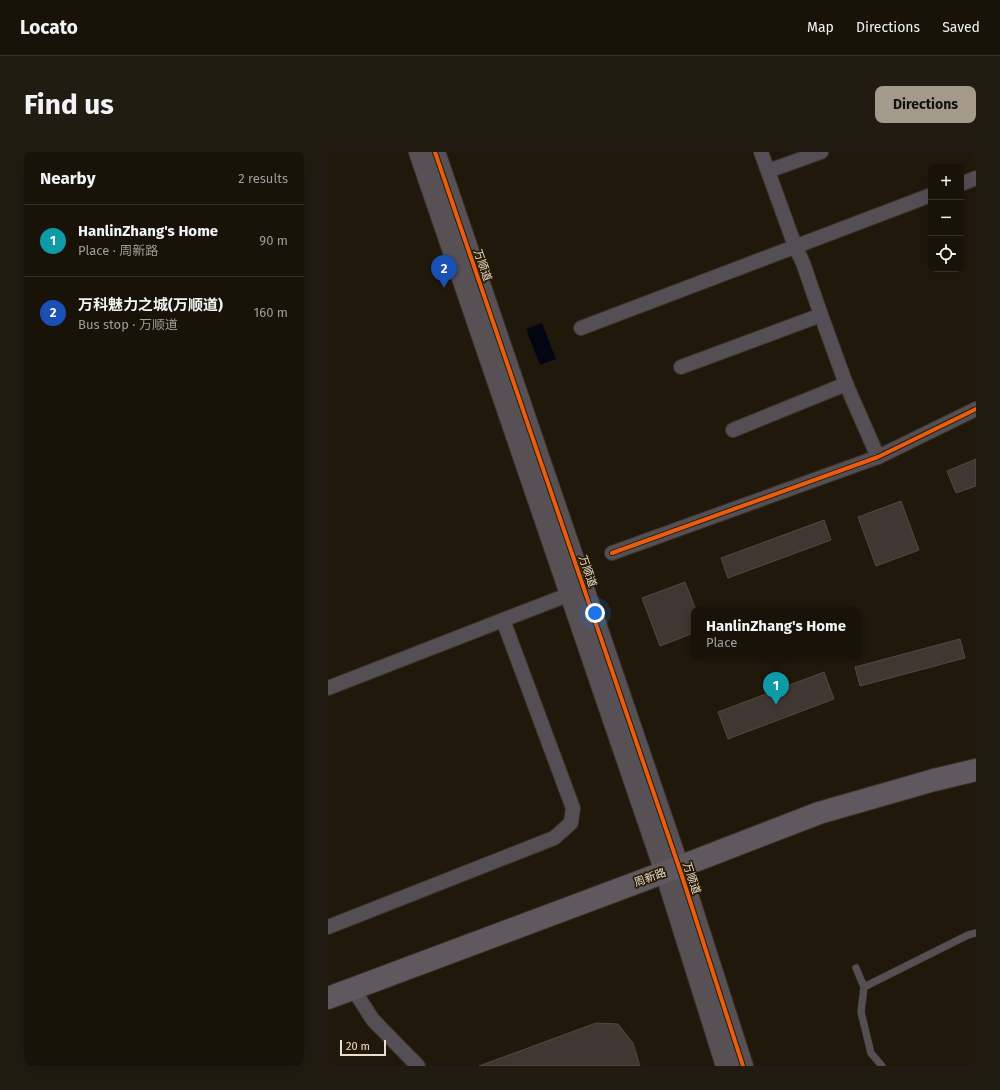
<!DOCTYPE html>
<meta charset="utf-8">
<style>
:root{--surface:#181208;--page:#211b12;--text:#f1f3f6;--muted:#9f9e9c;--line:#363229;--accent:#a39a8c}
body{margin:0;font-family:"Fira Sans","Noto Sans SC",sans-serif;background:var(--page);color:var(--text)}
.controls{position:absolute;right:12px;top:12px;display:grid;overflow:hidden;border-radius:8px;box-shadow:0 4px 16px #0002}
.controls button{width:36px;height:36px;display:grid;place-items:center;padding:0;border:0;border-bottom:1px solid var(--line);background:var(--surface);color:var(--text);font:20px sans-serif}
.scale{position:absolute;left:12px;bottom:10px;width:46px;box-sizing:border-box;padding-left:4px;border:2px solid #e9e0d2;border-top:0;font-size:11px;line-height:14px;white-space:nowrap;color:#e9e0d2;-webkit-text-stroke:3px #281a03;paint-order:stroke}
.you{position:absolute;left:267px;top:461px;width:14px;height:14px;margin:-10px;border:3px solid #fff;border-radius:50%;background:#1a73e8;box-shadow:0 0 0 6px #1a73e833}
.badge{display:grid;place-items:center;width:26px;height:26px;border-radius:50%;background:var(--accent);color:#fff;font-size:13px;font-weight:700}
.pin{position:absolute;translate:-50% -33px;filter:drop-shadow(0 1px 2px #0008)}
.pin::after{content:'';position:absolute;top:21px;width:14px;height:12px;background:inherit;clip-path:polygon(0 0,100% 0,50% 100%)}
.popup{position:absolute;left:363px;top:455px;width:170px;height:52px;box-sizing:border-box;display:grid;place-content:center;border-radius:8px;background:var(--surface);filter:drop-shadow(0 1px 3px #0005);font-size:13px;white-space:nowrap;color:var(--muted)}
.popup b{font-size:15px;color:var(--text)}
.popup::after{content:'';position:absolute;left:50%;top:100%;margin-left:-8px;border:8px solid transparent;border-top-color:var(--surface)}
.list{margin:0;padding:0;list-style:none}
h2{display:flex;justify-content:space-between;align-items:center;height:52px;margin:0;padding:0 16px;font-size:17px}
h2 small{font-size:13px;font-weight:400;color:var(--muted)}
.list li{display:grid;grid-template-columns:26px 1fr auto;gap:12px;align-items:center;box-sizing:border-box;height:72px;padding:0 16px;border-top:1px solid var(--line)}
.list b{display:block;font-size:15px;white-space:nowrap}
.list p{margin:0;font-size:13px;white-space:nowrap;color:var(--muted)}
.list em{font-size:13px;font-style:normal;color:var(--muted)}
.icon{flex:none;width:22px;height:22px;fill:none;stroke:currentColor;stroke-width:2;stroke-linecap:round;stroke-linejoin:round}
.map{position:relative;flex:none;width:648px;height:914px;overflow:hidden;border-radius:8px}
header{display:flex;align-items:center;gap:24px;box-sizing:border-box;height:56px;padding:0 20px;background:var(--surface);border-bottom:1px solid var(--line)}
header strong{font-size:19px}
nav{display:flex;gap:22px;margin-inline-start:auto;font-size:14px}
.intro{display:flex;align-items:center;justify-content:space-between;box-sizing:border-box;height:96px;padding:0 24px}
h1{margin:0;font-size:28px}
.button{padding:10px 18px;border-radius:8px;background:var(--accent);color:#111;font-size:14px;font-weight:700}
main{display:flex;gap:24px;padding:0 24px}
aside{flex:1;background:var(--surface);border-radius:8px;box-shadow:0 4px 16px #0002}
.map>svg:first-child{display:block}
</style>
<header>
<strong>Locato</strong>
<nav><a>Map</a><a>Directions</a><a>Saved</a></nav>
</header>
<div class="intro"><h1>Find us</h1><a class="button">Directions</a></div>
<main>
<aside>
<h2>Nearby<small>2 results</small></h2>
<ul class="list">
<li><span class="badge" style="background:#0f9aa8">1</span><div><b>HanlinZhang's Home</b><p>Place · 周新路</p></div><em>90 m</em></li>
<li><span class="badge" style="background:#1a4fb4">2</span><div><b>万科魅力之城(万顺道)</b><p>Bus stop · 万顺道</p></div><em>160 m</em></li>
</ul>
</aside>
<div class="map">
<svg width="648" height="914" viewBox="0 0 648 914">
<rect width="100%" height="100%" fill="#20180b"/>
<polygon fill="#030612" points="214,171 228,207 212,213 198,177"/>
<g fill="#403732" stroke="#524844">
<polygon points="648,307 648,334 628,341 619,319"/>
<polygon points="573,349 591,398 548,414 530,365"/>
<polygon points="496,368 503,388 400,426 393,406"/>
<polygon points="357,430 368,458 366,458 366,481 332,494 314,446"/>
<polygon points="632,487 637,506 532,534 527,515"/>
<polygon points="496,520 506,547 400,587 390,560"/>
<polygon points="268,871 290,872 305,891 312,914 151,914"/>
</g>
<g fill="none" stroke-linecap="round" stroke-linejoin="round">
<g stroke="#3a3329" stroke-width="8">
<g id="lane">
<polyline points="528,816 536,835 533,860 543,901 554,914"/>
<polyline points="536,835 640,783 648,781"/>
</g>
</g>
<g stroke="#3a3329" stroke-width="16">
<g id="street">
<polyline points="433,0 467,94 475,111 493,163 518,232 550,305"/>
<polyline points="440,19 493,0"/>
<polyline points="633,32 648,26"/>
<polyline points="253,176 603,43"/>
<polyline points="353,215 493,163"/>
<polyline points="405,278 518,232"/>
<polyline points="284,401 550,305 648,257"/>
<polyline points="0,536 175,468"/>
<polyline points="0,775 226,686 243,671 245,656 175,468 250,439"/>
<polyline points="27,840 45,868 90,914"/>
</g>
</g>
<g stroke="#3a3329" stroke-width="22">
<g id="secondary">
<polyline points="91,0 337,720 398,914"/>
<polyline points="107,0 353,721 415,914"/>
</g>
</g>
<g stroke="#3a3329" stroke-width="24">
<polyline id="primary" points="0,846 337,720 351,715 491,661 606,628 648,618"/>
</g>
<use href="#lane" stroke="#544e55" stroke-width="7"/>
<use href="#street" stroke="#544e55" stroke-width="14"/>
<use href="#secondary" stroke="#575055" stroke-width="20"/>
<use href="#primary" stroke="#5f585e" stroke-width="22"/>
<g stroke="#281a03" stroke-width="6">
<g id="cycleway">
<polyline points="107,0 353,721 415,914"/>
<polyline points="284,401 550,305 648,257"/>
</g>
</g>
<use href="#cycleway" stroke="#e95d12" stroke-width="4"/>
</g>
<g text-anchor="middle" stroke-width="3.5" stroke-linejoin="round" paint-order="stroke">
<g font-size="11" fill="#e9e0d2" stroke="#281a03">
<text transform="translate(155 113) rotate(71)" y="4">万顺道</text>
<text transform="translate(260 419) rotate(71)" y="4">万顺道</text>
<text transform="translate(322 725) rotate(-20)" y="4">周新路</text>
<text transform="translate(364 726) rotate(72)" y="4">万顺道</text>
</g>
</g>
</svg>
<div class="controls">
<button>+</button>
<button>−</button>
<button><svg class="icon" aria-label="locate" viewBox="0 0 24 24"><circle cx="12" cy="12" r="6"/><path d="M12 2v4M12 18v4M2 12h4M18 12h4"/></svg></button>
</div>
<div class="scale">20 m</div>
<div class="you"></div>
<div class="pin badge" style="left:448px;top:553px;background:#0f9aa8">1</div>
<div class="popup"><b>HanlinZhang's Home</b>Place</div>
<div class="pin badge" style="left:116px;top:136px;background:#1a4fb4">2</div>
</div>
</main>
